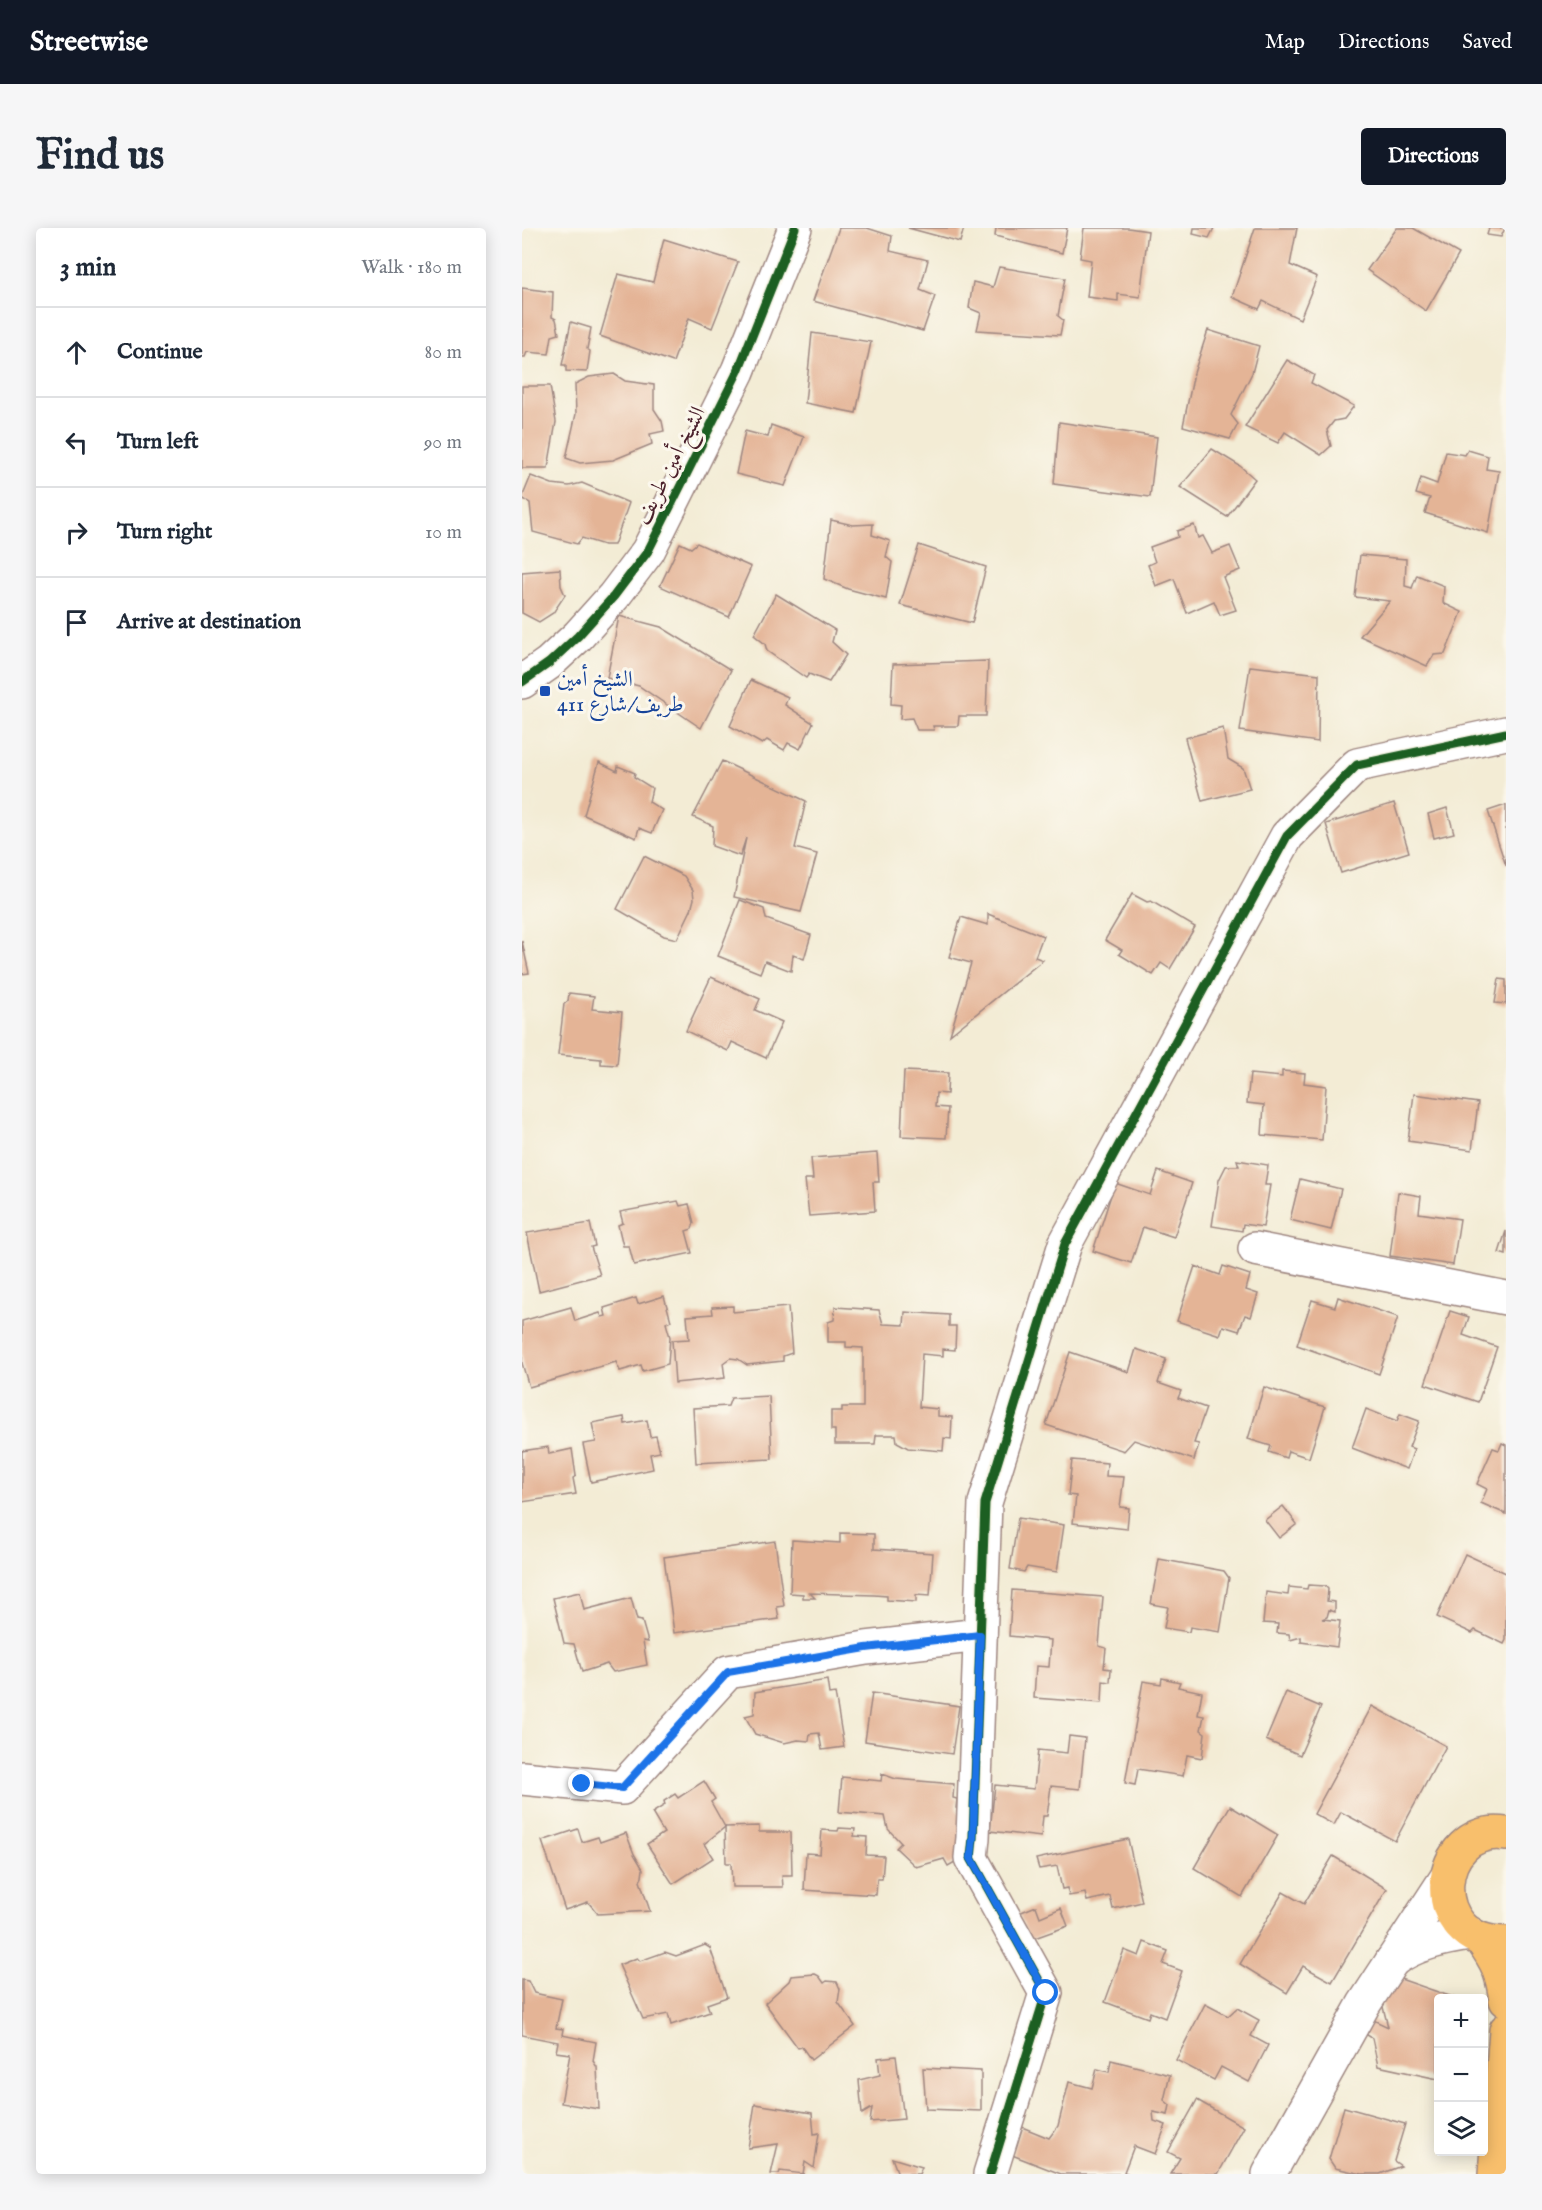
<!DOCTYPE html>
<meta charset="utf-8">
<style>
:root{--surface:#fff;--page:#f6f6f7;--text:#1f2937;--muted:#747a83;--line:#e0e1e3;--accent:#111827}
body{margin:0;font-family:"IM FELL English",Amiri,serif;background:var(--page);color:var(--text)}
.controls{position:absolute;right:18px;bottom:18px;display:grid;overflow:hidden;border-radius:6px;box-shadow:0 3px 15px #0003}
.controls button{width:54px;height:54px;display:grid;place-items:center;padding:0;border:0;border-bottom:2px solid var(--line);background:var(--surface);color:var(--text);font:30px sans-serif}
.stop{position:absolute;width:18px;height:18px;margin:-14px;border:4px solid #1a73e8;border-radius:50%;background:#fff}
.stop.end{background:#1a73e8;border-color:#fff;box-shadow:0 2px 6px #0008}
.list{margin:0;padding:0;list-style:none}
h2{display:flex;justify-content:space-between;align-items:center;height:78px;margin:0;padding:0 24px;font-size:26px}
h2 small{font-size:20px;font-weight:400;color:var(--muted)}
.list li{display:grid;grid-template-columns:39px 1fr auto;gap:18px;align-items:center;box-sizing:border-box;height:90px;padding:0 24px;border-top:2px solid var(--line)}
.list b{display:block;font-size:22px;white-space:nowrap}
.list em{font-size:20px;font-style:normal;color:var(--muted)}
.icon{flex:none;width:33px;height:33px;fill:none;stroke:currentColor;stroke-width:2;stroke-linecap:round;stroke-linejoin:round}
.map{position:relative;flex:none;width:984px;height:1946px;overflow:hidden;border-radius:6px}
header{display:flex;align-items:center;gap:36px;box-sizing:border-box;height:84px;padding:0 30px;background:var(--accent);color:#fff}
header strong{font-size:28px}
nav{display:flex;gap:33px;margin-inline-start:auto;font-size:21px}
.intro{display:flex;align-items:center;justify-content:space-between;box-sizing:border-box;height:144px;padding:0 36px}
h1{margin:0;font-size:42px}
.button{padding:15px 27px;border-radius:6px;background:var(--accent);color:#fff;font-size:21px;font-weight:700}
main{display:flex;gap:36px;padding:0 36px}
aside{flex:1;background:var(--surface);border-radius:6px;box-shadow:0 3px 15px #0003}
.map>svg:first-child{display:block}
</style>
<header>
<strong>Streetwise</strong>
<nav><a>Map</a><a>Directions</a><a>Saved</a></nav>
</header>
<div class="intro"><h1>Find us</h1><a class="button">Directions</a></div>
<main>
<aside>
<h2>3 min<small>Walk · 180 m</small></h2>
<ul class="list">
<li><svg class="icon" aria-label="ahead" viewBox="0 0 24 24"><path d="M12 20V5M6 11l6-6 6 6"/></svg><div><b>Continue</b></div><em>80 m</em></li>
<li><svg class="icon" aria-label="left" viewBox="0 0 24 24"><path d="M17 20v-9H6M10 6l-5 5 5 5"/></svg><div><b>Turn left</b></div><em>90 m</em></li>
<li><svg class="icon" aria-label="right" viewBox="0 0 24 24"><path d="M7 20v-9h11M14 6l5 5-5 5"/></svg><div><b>Turn right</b></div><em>10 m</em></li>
<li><svg class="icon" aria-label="arrive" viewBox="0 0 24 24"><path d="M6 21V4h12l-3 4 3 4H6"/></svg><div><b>Arrive at destination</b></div></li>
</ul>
</aside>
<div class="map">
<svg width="984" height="1946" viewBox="0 0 984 1946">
<rect width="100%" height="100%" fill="#fbf7ec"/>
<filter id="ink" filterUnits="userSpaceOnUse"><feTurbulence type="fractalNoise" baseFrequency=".0167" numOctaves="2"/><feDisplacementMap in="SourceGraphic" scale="12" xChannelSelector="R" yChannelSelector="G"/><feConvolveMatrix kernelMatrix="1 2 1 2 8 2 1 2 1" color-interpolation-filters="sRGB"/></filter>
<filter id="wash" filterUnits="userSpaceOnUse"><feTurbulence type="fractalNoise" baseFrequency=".008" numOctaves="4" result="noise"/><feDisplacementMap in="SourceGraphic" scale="24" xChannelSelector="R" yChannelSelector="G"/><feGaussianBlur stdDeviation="1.35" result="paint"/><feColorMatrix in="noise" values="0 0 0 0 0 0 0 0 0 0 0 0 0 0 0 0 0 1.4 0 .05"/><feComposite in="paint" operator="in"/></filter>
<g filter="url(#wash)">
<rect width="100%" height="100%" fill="#f3ecd5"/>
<g id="blocks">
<g fill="#e4b496">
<polygon points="317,0 345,0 370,8 368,23 406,32 398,62 413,68 401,103 291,73"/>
<polygon points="386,0 442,0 438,14"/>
<polygon points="474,0 545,0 540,25 473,8"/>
<polygon points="562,0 606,0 626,3 618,69 596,66 596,73 565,69 569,32 558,30"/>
<polygon points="672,0 692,0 687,10 671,6"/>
<polygon points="733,0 775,0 768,37 795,49 778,91 741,73 737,81 710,69"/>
<polygon points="875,0 891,0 937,26 904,83 845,42"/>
<polygon points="967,0 983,0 979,9 965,7"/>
<polygon points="142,11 216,34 190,100 167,90 151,134 78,108 96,46 131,54"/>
<polygon points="477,39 543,50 536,88 541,92 538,107 455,102 459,85 447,80 451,54 471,59"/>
<polygon points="0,60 31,64 30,89 34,91 37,106 30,108 27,126 5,124 3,129 0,129"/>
<polygon points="49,94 69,100 65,121 68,123 65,144 44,143 44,137 40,137"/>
<polygon points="686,102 737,118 730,145 709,187 716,196 708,211 661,198 672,145"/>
<polygon points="290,105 349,114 334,185 283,175"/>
<polygon points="765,132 792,147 789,155 832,178 822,191 812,193 805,202 809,218 799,227 763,204 756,215 723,199"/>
<polygon points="92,146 103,153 132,157 132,181 140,193 142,203 128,206 130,216 91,232 58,235 44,230 54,186 53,156 67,149"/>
<polygon points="0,158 28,158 34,194 26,240 0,240"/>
<polygon points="537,194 635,209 628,269 532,256"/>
<polygon points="249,197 282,209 263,258 214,246 223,203 246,209"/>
<polygon points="690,221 718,238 733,251 705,289 658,259"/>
<polygon points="946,222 966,228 964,241 977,243 966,305 903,285 908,270 894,266 899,250 915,256 924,224 943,227"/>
<polygon points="9,248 30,256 47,258 60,255 107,275 92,317 82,317 60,310 55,316 11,304 8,275 0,270"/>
<polygon points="309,292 331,297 351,296 350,307 368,313 364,329 370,334 364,371 326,361 302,351"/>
<polygon points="672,297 676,310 681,308 690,325 708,318 718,342 701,349 714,382 698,387 692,373 665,385 652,351 634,358 626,337 633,334 628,319 656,309 655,303"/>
<polygon points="158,315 169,320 175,315 229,339 207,389 138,358"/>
<polygon points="397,317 464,339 450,395 378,377"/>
<polygon points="838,327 884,331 883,358 890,360 895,347 922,358 921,375 940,384 923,426 912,427 905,438 838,408 868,373 833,369"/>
<polygon points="38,341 39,358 43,367 31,385 17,394 0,385 0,344"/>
<polygon points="254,366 313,402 310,414 324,427 307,454 287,446 284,450 245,423 243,416 232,407"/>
<polygon points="97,388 139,399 209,442 179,500 117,458 85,450"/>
<polygon points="466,433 464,488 437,488 436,498 411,498 412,502 395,502 390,490 378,491 379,477 369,476 371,436"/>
<polygon points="728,438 797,446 796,514 718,503"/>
<polygon points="229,452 266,469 263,477 291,495 278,521 266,515 262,522 245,512 240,516 208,498"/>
<polygon points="701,500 706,531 721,540 728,561 680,573 663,510"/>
<polygon points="200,533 284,573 273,620 295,626 279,684 212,669 224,610 218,628 190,618 191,598 171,589"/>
<polygon points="77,534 95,543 96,538 113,545 112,549 130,560 127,574 140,582 130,605 117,600 114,610 62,587"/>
<polygon points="872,575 887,624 819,645 804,596"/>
<polygon points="984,577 984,638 966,583"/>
<polygon points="925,580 932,605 912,610 906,586"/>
<polygon points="122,628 162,648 171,662 172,671 169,682 155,711 142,708 95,681"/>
<polygon points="610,666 625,674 629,673 673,699 648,741 639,735 631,747 597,726 600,722 583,712"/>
<polygon points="218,672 242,681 244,691 289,707 282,731 271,727 269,743 243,733 238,745 196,728"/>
<polygon points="466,686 521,708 513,729 521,732 428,807 449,735 427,729 439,689 466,697"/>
<polygon points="0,713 7,745 0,746"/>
<polygon points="189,749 238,771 233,782 260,794 244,830 210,814 206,823 164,803"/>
<polygon points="977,751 984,752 984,776 973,775"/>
<polygon points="47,765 72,768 70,781 100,784 95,837 79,836 79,831 36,827 42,776 46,773"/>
<polygon points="382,843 426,845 425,866 414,865 413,879 426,880 424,910 379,908"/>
<polygon points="760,843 783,845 782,855 804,858 800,912 740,907 742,877 725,875 728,846 760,849"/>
<polygon points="892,866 956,875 950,922 886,913"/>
<polygon points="355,925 357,954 351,954 353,983 287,988 283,951 291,951 289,930"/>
<polygon points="715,932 746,937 743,957 748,957 741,999 721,996 720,1003 690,998 697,952 704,938 717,938"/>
<polygon points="636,943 670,955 652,1009 621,999 609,1035 571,1023 593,955 628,967"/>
<polygon points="778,951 819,961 809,1002 768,992"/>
<polygon points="876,964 899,968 897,985 938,991 931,1037 868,1028"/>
<polygon points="156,973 158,978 167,976 172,995 170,1001 164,1003 170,1025 112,1037 107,1018 101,1018 96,997 101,995 98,984"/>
<polygon points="68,995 73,1018 69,1019 78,1047 17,1063 5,1005"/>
<polygon points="984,1003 984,1027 977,1025"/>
<polygon points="673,1038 698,1047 701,1038 728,1047 724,1062 736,1066 729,1089 723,1087 717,1103 701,1098 698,1107 655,1093"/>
<polygon points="142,1068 149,1093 144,1095 148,1109 146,1136 121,1143 119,1137 98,1143 94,1134 7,1159 0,1135 0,1093 49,1079 53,1093 78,1085 80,1089 84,1088 82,1080 114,1070 116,1076"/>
<polygon points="816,1069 876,1089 857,1146 775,1117 790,1072 813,1079"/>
<polygon points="211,1078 211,1084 266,1079 270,1125 261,1128 261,1133 225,1137 216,1131 208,1130 201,1135 203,1150 153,1155 150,1112 167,1111 165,1088 191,1086 190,1079"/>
<polygon points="313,1079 357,1082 361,1096 382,1097 383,1084 427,1087 427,1098 434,1098 433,1122 421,1121 421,1128 400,1126 397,1179 416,1181 416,1188 430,1189 429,1211 422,1210 421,1223 386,1220 375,1214 374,1207 354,1207 353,1216 313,1216 313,1202 309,1202 309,1183 320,1183 320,1179 341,1179 341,1120 324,1119 324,1114 306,1114 306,1094 312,1092"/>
<polygon points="928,1083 947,1089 941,1107 975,1119 956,1174 903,1156"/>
<polygon points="614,1121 644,1131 636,1155 659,1163 656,1170 684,1180 672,1215 677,1216 672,1232 612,1212 602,1223 524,1197 548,1124 607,1144"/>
<polygon points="742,1159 803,1179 787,1230 766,1223 764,1230 747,1224 749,1218 726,1211"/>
<polygon points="247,1168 250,1231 174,1235 171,1180 206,1178 209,1170"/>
<polygon points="844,1181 875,1193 878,1186 897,1193 887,1219 892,1221 885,1241 830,1220"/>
<polygon points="102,1189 103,1196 125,1192 128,1209 134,1208 138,1224 128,1226 131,1241 69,1254 61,1216 74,1214 70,1195"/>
<polygon points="980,1215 984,1217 984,1286 959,1275 965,1261 955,1256 971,1220 977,1222"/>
<polygon points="26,1219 27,1226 50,1221 54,1248 51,1250 54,1266 0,1274 0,1223"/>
<polygon points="550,1232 585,1235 584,1248 602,1249 598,1279 607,1280 605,1301 551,1295 554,1268 546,1267"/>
<polygon points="761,1278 775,1296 757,1310 743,1292"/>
<polygon points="496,1290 542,1297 535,1344 505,1339 502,1344 488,1341"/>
<polygon points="318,1305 352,1306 352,1321 411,1325 408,1368 394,1367 394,1374 365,1372 365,1368 352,1367 288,1365 293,1370 281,1370 281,1366 268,1365 270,1312 318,1315"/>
<polygon points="253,1313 262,1378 255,1379 257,1391 152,1405 142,1329"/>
<polygon points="943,1326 984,1345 984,1412 982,1416 953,1402 950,1405 915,1389"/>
<polygon points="637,1331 702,1343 707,1350 698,1404 668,1399 667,1404 642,1400 646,1379 629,1376"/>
<polygon points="786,1357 803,1358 806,1361 805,1373 813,1374 813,1384 807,1382 805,1389 800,1391 818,1393 815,1419 779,1414 779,1409 768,1412 767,1406 755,1405 756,1396 741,1395 744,1364 766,1367 767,1359 785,1361"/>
<polygon points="490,1362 581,1369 577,1418 584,1420 582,1440 589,1441 588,1454 581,1453 580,1475 512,1470 514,1438 527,1439 529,1412 487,1408"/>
<polygon points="58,1364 62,1382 109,1370 115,1392 120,1393 126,1414 121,1413 125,1437 91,1444 85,1436 60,1444 52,1416 42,1415 31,1370"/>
<polygon points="640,1450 658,1454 656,1459 680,1464 676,1487 682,1488 679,1502 683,1505 680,1530 665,1527 661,1548 616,1541 613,1557 603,1555 621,1453 639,1456"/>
<polygon points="305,1452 307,1466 313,1465 322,1519 300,1522 297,1505 288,1506 287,1513 276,1512 262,1515 233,1506 223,1488 232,1486 233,1464"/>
<polygon points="764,1464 799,1479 778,1527 744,1512"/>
<polygon points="350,1465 437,1478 430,1526 343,1513"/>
<polygon points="850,1478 924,1518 873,1613 819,1584 812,1597 792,1586"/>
<polygon points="547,1508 563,1510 558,1561 529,1558 525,1588 521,1588 519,1609 468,1603 473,1557 512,1561 516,1522 545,1525"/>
<polygon points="360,1546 374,1551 432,1556 431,1570 435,1571 434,1580 442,1591 440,1630 426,1638 422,1631 394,1639 374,1620 379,1615 366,1601 363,1588 317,1584 320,1549 359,1553"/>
<polygon points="182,1553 193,1571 189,1574 203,1599 182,1616 191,1630 151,1656 125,1616 142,1605 130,1585 143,1577 142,1573 153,1566 156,1570"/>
<polygon points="708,1578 756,1607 720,1669 672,1640"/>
<polygon points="237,1598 237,1604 269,1604 270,1647 260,1647 261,1659 210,1659 209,1635 204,1635 203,1599"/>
<polygon points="317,1600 333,1601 332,1608 345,1609 344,1627 362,1628 360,1651 355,1651 354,1667 282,1662 284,1625 298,1626 300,1602 316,1603"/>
<polygon points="56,1601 60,1614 76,1609 78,1614 104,1605 112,1626 121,1641 120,1649 118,1653 128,1683 76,1686 66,1674 43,1682 20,1613"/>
<polygon points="606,1611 620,1674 591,1681 588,1668 565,1673 563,1665 547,1668 545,1660 540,1661 535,1638 517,1641 514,1631"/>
<polygon points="811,1628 865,1661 810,1754 781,1738 765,1765 718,1736 761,1664 782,1676"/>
<polygon points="514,1678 518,1689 539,1680 546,1698 507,1712 497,1685"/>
<polygon points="622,1714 646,1723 641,1736 660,1743 643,1790 628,1784 626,1790 583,1774 602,1722 617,1728"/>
<polygon points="183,1717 188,1720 205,1769 185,1776 188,1784 149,1797 146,1786 121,1791 97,1737 115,1730 118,1733 143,1724 154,1728"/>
<polygon points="293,1746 297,1748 302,1755 305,1753 315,1754 318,1761 316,1774 333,1798 289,1832 280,1819 276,1820 243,1775 267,1753 269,1748"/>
<polygon points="867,1747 933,1770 916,1770 916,1851 856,1838 850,1810 837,1802 845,1789 866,1799 859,1771"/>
<polygon points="0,1752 6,1753 12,1765 40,1771 34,1800 41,1801 40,1807 74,1814 71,1833 75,1839 77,1881 39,1875 48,1826 34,1824 36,1814 0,1807"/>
<polygon points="683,1776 706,1788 715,1780 737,1792 729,1808 746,1817 727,1854 699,1839 692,1852 654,1832"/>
<polygon points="374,1828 382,1891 348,1894 350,1880 340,1886 337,1852 358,1847 356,1830"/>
<polygon points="589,1832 648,1847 642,1872 648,1877 646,1887 631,1884 632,1893 644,1897 633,1926 612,1918 602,1944 607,1946 539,1946 490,1927 500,1899 527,1910 536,1898 547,1854 570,1860 575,1841 587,1844"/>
<polygon points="401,1840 459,1843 459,1883 404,1881"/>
<polygon points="675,1872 722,1899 696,1946 648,1946 658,1930 646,1924"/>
<polygon points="233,1876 290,1885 292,1906 297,1905 292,1940 283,1934 281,1946 258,1943 257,1946 249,1946 256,1916 226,1920"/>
<polygon points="822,1879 883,1896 872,1933 879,1938 858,1946 840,1946 813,1940 807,1931"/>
<polygon points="370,1930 400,1939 397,1946 376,1946"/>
</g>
</g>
</g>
<g filter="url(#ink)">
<use href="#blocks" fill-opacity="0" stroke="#9e8680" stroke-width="1.5"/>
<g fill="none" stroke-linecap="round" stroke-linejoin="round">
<g stroke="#9e8680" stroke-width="36">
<g id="minor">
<polyline points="0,454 27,435 56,408 92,368 126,323 216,143 273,0"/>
<polyline points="733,1021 984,1070"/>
<polyline points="0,1550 100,1560 206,1444 344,1420 458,1407"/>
<path d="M 870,1733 C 892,1716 922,1710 949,1706"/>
<polyline points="468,1946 524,1765 449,1630 451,1610 463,1275 543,1016 765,608 835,537 984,505"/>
<polyline points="747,1946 842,1776 925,1649"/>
</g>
</g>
<g stroke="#9e8680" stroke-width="36">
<g id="major">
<path d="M 984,1606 C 911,1595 899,1716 984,1715"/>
<path d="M 960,1712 C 976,1735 980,1744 984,1772"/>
<polyline points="973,1946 984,1802"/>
</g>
</g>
<use href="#minor" stroke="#fff" stroke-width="33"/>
<use href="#major" stroke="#f8bf6c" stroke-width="33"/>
<g stroke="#fbf7ec" stroke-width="13">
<g id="cycleway">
<polyline points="0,454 27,435 56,408 92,368 126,323 216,143 273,0"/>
<polyline points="468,1946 524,1765 449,1630 451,1610 463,1275 543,1016 765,608 835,537 984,505"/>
</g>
</g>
<use href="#cycleway" stroke="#1b5e20" stroke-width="9"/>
</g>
</g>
<g fill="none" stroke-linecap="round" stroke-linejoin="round" filter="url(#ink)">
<polyline stroke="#1a73e8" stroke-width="8" points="60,1556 100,1560 206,1444 344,1420 458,1407 451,1610 449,1630 524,1765"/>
</g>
<rect fill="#1a4fb4" stroke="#fbf7ec" stroke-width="2" x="17" y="457" width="12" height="12" rx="3"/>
<g text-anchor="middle" stroke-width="6" stroke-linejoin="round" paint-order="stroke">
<g font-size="22" fill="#4a1f2b" stroke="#fbf7ec">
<text transform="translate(147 237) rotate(-63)" y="8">الشيخ أمين طريف</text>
</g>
<g font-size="22" fill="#164399" stroke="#fbf7ec" text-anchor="start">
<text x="35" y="458">الشيخ أمين<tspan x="35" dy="25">طريف/شارع 411</tspan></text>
</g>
</g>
</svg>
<div class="controls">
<button>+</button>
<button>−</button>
<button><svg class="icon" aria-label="layers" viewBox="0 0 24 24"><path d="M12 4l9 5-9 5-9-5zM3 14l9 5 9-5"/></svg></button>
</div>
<div class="stop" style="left:524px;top:1765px"></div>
<div class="stop end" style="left:60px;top:1556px"></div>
</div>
</main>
